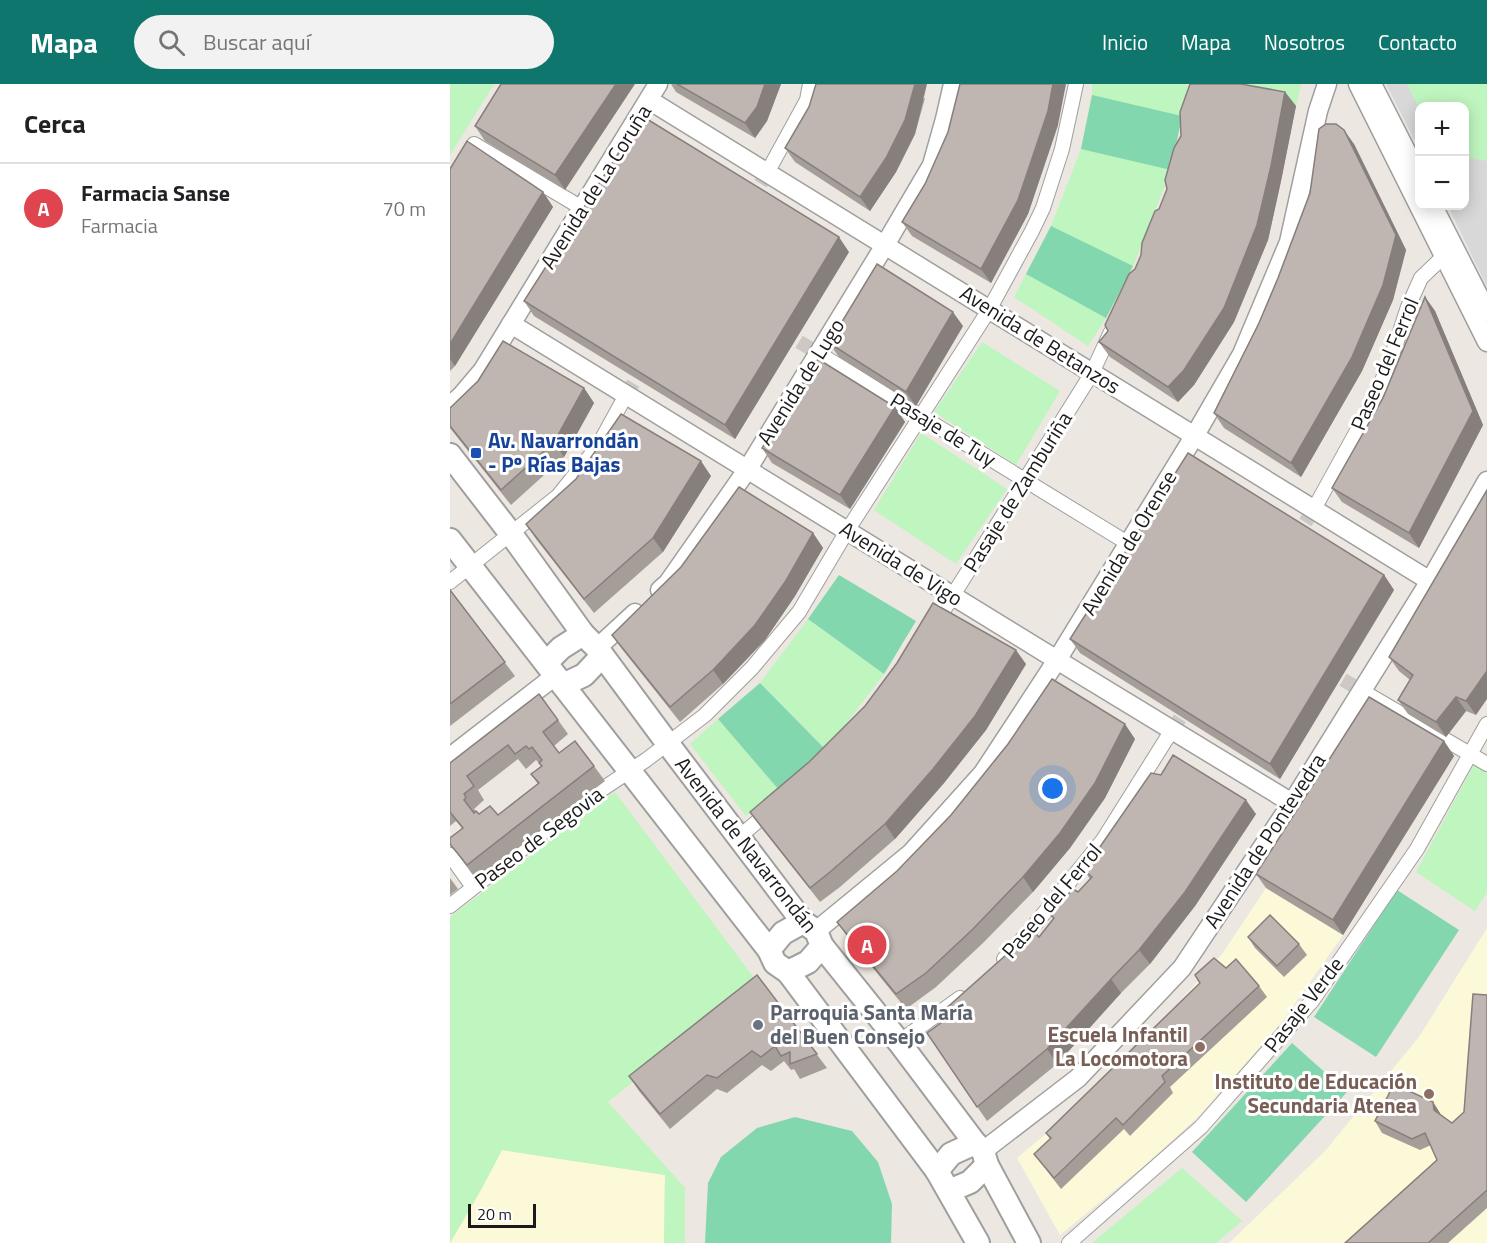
<!DOCTYPE html>
<html lang="es">
<meta charset="utf-8">
<style>
:root{--surface:#fff;--page:#f2f2f2;--text:#202124;--muted:#757577;--line:#e0e0e0;--accent:#0f766e}
body{margin:0;font-family:"Titillium Web",sans-serif;background:var(--page);color:var(--text)}
.controls{position:absolute;right:18px;top:18px;display:grid;overflow:hidden;border-radius:12px;box-shadow:0 3px 15px #0003}
.controls button{width:54px;height:54px;display:grid;place-items:center;padding:0;border:0;border-bottom:2px solid var(--line);background:var(--surface);color:var(--text);font:30px sans-serif}
.scale{position:absolute;left:18px;bottom:15px;width:68px;box-sizing:border-box;padding-left:6px;border:3px solid #1b1b1b;border-top:0;font-size:16px;line-height:21px;white-space:nowrap;color:#1b1b1b;-webkit-text-stroke:4px #fff;paint-order:stroke}
.you{position:absolute;left:603px;top:705px;width:21px;height:21px;margin:-15px;border:4px solid #fff;border-radius:50%;background:#1a73e8;box-shadow:0 0 0 9px #1a73e833}
.badge{display:grid;place-items:center;width:39px;height:39px;border-radius:50%;background:var(--accent);color:#fff;font-size:20px;font-weight:700}
.pin{position:absolute;translate:-50% -50%;border:3px solid #fff;box-shadow:0 2px 6px #0006}
.list{margin:0;padding:0;list-style:none}
h2{display:flex;justify-content:space-between;align-items:center;height:78px;margin:0;padding:0 24px;font-size:26px}
h2 small{font-size:20px;font-weight:400;color:var(--muted)}
.list li{display:grid;grid-template-columns:39px 1fr auto;gap:18px;align-items:center;box-sizing:border-box;height:90px;padding:0 24px;border-top:2px solid var(--line)}
.list b{display:block;font-size:22px;white-space:nowrap}
.list p{margin:0;font-size:20px;white-space:nowrap;color:var(--muted)}
.list em{font-size:20px;font-style:normal;color:var(--muted)}
.icon{flex:none;width:33px;height:33px;fill:none;stroke:currentColor;stroke-width:2;stroke-linecap:round;stroke-linejoin:round}
.map{position:relative;flex:none;width:1037px;height:1159px;overflow:hidden}
header{display:flex;align-items:center;gap:36px;box-sizing:border-box;height:84px;padding:0 30px;background:var(--accent);color:#fff}
header strong{font-size:28px}
nav{display:flex;gap:33px;margin-inline-start:auto;font-size:21px}
.search{width:420px;height:54px;background:var(--page);display:flex;align-items:center;gap:15px;box-sizing:border-box;padding:0 21px;border-radius:33px;color:var(--muted);font-size:22px}
main{display:flex}
aside{flex:1;background:var(--surface)}
.map>svg:first-child{display:block}
</style>
<header>
<strong>Mapa</strong>
<div class="search"><svg class="icon" aria-label="search" viewBox="0 0 24 24"><circle cx="10" cy="10" r="6"/><path d="M15 15l6 6"/></svg>Buscar aquí</div>
<nav><a>Inicio</a><a>Mapa</a><a>Nosotros</a><a>Contacto</a></nav>
</header>
<main>
<aside>
<h2>Cerca<small></small></h2>
<ul class="list">
<li><span class="badge" style="background:#e0444e">A</span><div><b>Farmacia Sanse</b><p>Farmacia</p></div><em>70 m</em></li>
</ul>
</aside>
<div class="map">
<svg width="1037" height="1159" viewBox="0 0 1037 1159">
<rect width="100%" height="100%" fill="#ece7e1"/>
<polygon fill="#d9d8d8" points="936,0 1037,0 1037,203 998,122 1014,122 1014,22 970,22 969,65"/>
<g fill="#fcf9d9">
<polygon points="816,804 893,851 832,938 749,1032 695,1081 610,1151 567,1074 647,1007 709,941 772,870"/>
<polygon points="1037,844 1037,1159 779,1159 875,1067 969,953"/>
<polygon points="52,1066 215,1091 214,1159 0,1159 32,1104"/>
</g>
<g fill="#bff5bf">
<polygon points="0,0 44,0 0,71"/>
<polygon points="642,0 738,0 721,86 683,183 656,234 638,262 564,213 601,142 631,65 642,11"/>
<polygon points="749,0 851,0 846,22 753,6"/>
<polygon points="957,0 1037,0 1037,77 1015,73 1014,22 970,22 969,24"/>
<polygon points="532,258 610,307 566,381 484,328"/>
<polygon points="471,349 557,405 506,480 424,426"/>
<polygon points="358,535 434,590 376,666 310,599"/>
<polygon points="268,635 329,706 296,732 240,660"/>
<polygon points="1027,675 1037,682 1037,808 1025,827 966,788"/>
<polygon points="165,708 307,898 158,1018 235,1104 235,1159 214,1159 215,1091 52,1066 32,1104 0,1159 0,833"/>
<polygon points="732,1084 792,1137 766,1159 642,1159"/>
</g>
<g fill="#83d7af">
<polygon points="642,11 732,32 721,86 631,65"/>
<polygon points="601,142 683,182 656,234 576,190"/>
<polygon points="389,491 466,537 434,590 358,535"/>
<polygon points="310,599 376,666 329,706 268,635"/>
<polygon points="947,806 1009,846 926,973 864,933"/>
<polygon points="842,959 897,1008 796,1118 742,1068"/>
<polygon points="345,1033 402,1047 428,1078 442,1120 441,1159 255,1159 258,1099 271,1073 307,1044"/>
</g>
<g fill="none" stroke-linecap="round" stroke-linejoin="round">
<g stroke="#cdc8c3" stroke-width="14" stroke-dasharray="14 7" stroke-linecap="butt">
<polyline points="300,118 317,89"/>
<polyline points="331,247 368,269"/>
<polyline points="176,311 195,280"/>
<polyline points="844,456 864,425"/>
<polyline points="875,585 912,607"/>
<polyline points="722,646 741,618"/>
</g>
<g stroke="#9f9f9f" stroke-width="16">
<g id="pedestrian">
<polyline points="24,60 132,124"/>
<polyline points="317,89 357,16 360,0"/>
<polyline points="368,269 679,460"/>
<polyline points="864,425 913,336 930,302 946,260 958,223 971,194 994,172"/>
<polyline points="0,498 108,412 148,362 176,311"/>
<polyline points="485,540 642,289 661,248"/>
<polyline points="912,607 1037,680"/>
<polyline points="289,753 321,726"/>
<polyline points="0,771 23,803"/>
<polyline points="0,822 124,724 196,676 255,631 302,584 349,528 397,447 539,226 582,147 593,124 612,65 626,0"/>
<polyline points="554,875 583,843 653,756 722,646"/>
<polyline points="449,958 510,914"/>
<polyline points="619,1159 751,1043 862,917 967,765 1037,640"/>
</g>
</g>
<g stroke="#9f9f9f" stroke-width="21">
<g id="minor">
<polyline points="908,0 1037,258"/>
<polyline points="922,0 970,94"/>
<polyline points="199,16 980,497"/>
<polyline points="983,122 1037,228"/>
<polyline points="61,240 607,576 842,719"/>
<polyline points="0,322 11,312 33,286 208,0"/>
<polyline points="210,506 218,499 297,386 435,161 482,81 495,35 503,0"/>
<polyline points="147,564 185,529"/>
<polyline points="0,673 105,592"/>
<polyline points="366,847 461,769 533,689 607,576 745,351 792,270 839,158 868,27 877,0"/>
<polyline points="533,1067 628,994 732,884 842,719 980,497 1037,397"/>
</g>
</g>
<g stroke="#9f9f9f" stroke-width="26">
<g id="tertiary">
<polyline points="0,371 61,450 133,550 147,564 218,660 353,838 366,847 372,862 449,958 525,1059 533,1067 537,1081 579,1159"/>
<polyline points="0,456 319,866 325,879 338,888 487,1087 528,1159"/>
<polyline points="96,579 111,564 133,550"/>
<polyline points="113,601 134,591 152,572"/>
<polyline points="319,866 333,849 353,838"/>
<polyline points="338,888 358,878 372,862"/>
<polyline points="487,1087 501,1070 525,1059"/>
<polyline points="499,1107 520,1098 537,1081"/>
</g>
</g>
<use href="#pedestrian" stroke="#fff" stroke-width="14"/>
<use href="#minor" stroke="#fff" stroke-width="18"/>
<use href="#tertiary" stroke="#fff" stroke-width="22"/>
</g>
<g fill="#a59d98" fill-rule="evenodd">
<polygon points="51,0 115,106 35,57 25,42"/>
<polygon points="221,0 331,0 317,37 305,54 226,8"/>
<polygon points="835,8 846,22 831,97 818,156 784,238 744,301 728,318 660,273 649,258 658,247 691,171 717,105 731,52"/>
<polygon points="475,14 465,50 446,88 420,127 345,78 335,64"/>
<polygon points="608,41 578,130 541,199 462,152 452,138"/>
<polygon points="904,60 956,166 943,216 912,287 851,393 774,344 764,329 809,239 828,194 860,109"/>
<polygon points="0,85 93,108 103,123 5,282 0,287"/>
<polygon points="399,168 285,355 84,232 74,217"/>
<polygon points="975,213 985,227 1033,341 969,464 892,418 882,404 933,314"/>
<polygon points="513,242 466,322 389,273 379,259"/>
<polygon points="134,304 144,319 114,373 61,421 0,344 0,324"/>
<polygon points="445,323 455,338 400,425 322,379 312,364"/>
<polygon points="261,392 213,468 144,529 86,455 76,440"/>
<polygon points="1037,406 1026,631 1016,627 996,653 958,630 948,616 960,596 949,587 939,573"/>
<polygon points="363,449 373,464 345,512 315,556 273,600 230,638 172,565 162,551 231,483"/>
<polygon points="934,491 944,506 830,695 630,569 620,555"/>
<polygon points="0,506 65,592 0,642"/>
<polygon points="576,580 536,646 494,699 445,755 390,803 370,818 310,742 300,728"/>
<path d="M 108,636 L 118,650 L 104,662 L 109,669 L 144,682 L 155,697 L 27,796 L 0,760 L 12,744 L 6,737 L 0,742 L 0,679 ZM 68,675 L 76,685 L 86,676 L 89,679 L 91,682 L 81,690 L 88,700 L 48,731 L 29,730 L 24,725 L 34,716 L 28,706 Z"/>
<polygon points="685,655 655,714 620,764 583,808 533,859 486,903 456,925 397,852 387,838 447,787"/>
<polygon points="994,657 1004,672 893,851 816,804 806,790"/>
<polygon points="806,730 745,822 700,880 671,909 607,980 537,1037 477,949 495,936 589,853 603,835 600,830 628,808 640,795 634,786"/>
<polygon points="0,794 8,805 0,811"/>
<polygon points="798,853 849,860 857,871 834,893 805,864"/>
<polygon points="776,884 809,902 817,913 720,1003 723,1009 680,1052 674,1045 611,1105 584,1070 600,1055 596,1049 750,899"/>
<polygon points="307,891 377,984 350,995 344,985 341,986 334,977 321,987 312,981 277,1009 267,1005 220,1045 189,1007 179,992"/>
<polygon points="1037,911 1037,1124 998,1159 895,1159 987,1076 981,1061 970,1066 932,1049 925,1037 983,1018 991,1031 1002,1039 1014,1028"/>
</g>
<g fill="#867f7c">
<polygon points="166,0 185,0 115,106 105,91"/>
<polygon points="315,0 331,0 317,37 305,54 295,39"/>
<polygon points="465,0 477,0 465,50 446,88 420,127 410,113"/>
<polygon points="603,0 616,0 608,41 578,130 541,199 531,185"/>
<polygon points="835,8 846,22 831,97 818,156 784,238 744,301 728,318 718,303"/>
<polygon points="894,46 904,60 956,166 943,216 912,287 851,393 841,379"/>
<polygon points="93,108 103,123 5,282 0,275 0,260"/>
<polygon points="389,153 399,168 285,355 275,341"/>
<polygon points="975,213 985,227 1033,341 969,464 959,449"/>
<polygon points="503,228 513,242 466,322 456,308"/>
<polygon points="134,304 144,319 114,373 104,358"/>
<polygon points="445,323 455,338 400,425 390,411"/>
<polygon points="251,377 261,392 213,468 203,454"/>
<polygon points="363,449 373,464 345,512 315,556 273,600 263,586"/>
<polygon points="934,491 944,506 830,695 820,680"/>
<polygon points="566,566 576,580 536,646 494,699 445,755 435,740"/>
<polygon points="1037,587 1037,615 1026,631 1016,617"/>
<polygon points="1006,613 1016,627 996,653 986,638"/>
<polygon points="675,640 685,655 655,714 620,764 583,808 573,793"/>
<polygon points="994,657 1004,672 893,851 883,836"/>
<polygon points="796,716 806,730 745,822 700,880 689,866"/>
<polygon points="661,895 671,909 607,980 597,965"/>
<polygon points="983,1018 990,1029 992,1037 984,1026"/>
</g>
<g fill="#c0b6b1" stroke="#867f7c" stroke-width="1.5" fill-rule="evenodd">
<polygon points="51,0 166,0 105,91 25,42"/>
<polygon points="227,0 315,0 307,23 295,39"/>
<polygon points="366,0 465,0 455,36 436,74 410,113 335,64 359,23"/>
<polygon points="510,0 603,0 598,27 568,116 531,185 452,138 475,100 498,48"/>
<polygon points="740,0 791,0 835,8 821,82 807,141 774,224 734,286 718,303 649,258 658,247 655,241 679,190 685,185 691,171 692,159 705,127 709,125 717,105 715,96 724,64 731,52 730,28"/>
<polygon points="192,32 389,153 275,341 74,217"/>
<polygon points="876,40 886,40 894,46 946,151 933,201 902,273 841,379 764,329 809,239 828,194 860,109 869,45"/>
<polygon points="17,57 93,108 0,260 0,85"/>
<polygon points="427,180 503,228 456,308 379,259"/>
<polygon points="975,213 1023,327 959,449 882,404 933,314"/>
<polygon points="53,257 134,304 104,358 51,406 0,342 0,324 28,297"/>
<polygon points="368,275 445,323 390,411 312,364"/>
<polygon points="171,330 251,377 203,454 134,515 76,440 126,395"/>
<polygon points="738,369 934,491 820,680 620,555"/>
<polygon points="289,403 363,449 335,498 305,541 263,586 220,623 162,551 231,483"/>
<polygon points="1037,406 1037,587 1016,617 1006,613 986,638 948,616 963,591 939,573"/>
<polygon points="0,506 55,578 0,620"/>
<polygon points="483,519 566,566 525,632 483,685 435,740 380,788 360,804 300,728 359,678 415,622 447,579"/>
<polygon points="602,595 675,640 645,699 610,749 573,793 523,845 476,889 446,910 387,838 447,787 501,731 558,660"/>
<path d="M 89,610 L 108,636 L 93,648 L 109,669 L 125,657 L 144,682 L 17,781 L 0,760 L 0,754 L 13,744 L 0,728 L 0,679 ZM 58,661 L 65,670 L 76,662 L 79,665 L 82,663 L 92,676 L 89,679 L 92,682 L 81,690 L 89,699 L 48,731 L 40,722 L 29,730 L 26,727 L 24,729 L 14,716 L 16,713 L 14,710 L 24,702 L 17,692 Z"/>
<polygon points="919,613 994,657 883,836 806,790"/>
<polygon points="723,671 796,716 735,808 689,866 661,895 597,965 527,1023 477,949 495,936 491,929 583,847 589,853 604,834 600,830 623,805 628,808 642,793 634,786 701,689 711,691"/>
<polygon points="820,831 849,860 827,882 798,853"/>
<polygon points="764,874 776,884 786,875 809,902 712,992 715,998 673,1041 666,1034 604,1094 584,1070 601,1054 596,1049 750,899 745,891"/>
<polygon points="307,891 367,970 340,980 340,968 331,972 325,962 311,973 302,967 267,994 257,991 210,1030 179,992"/>
<polygon points="1023,910 1037,911 1037,1106 978,1159 895,1159 987,1076 975,1049 962,1055 925,1037 944,1000 983,1018 984,1026 1002,1039 1014,1028"/>
</g>
<rect fill="#1a4fb4" stroke="#fff" stroke-width="2" x="20" y="363" width="12" height="12" rx="3"/>
<circle fill="#6b7280" stroke="#fff" stroke-width="2" cx="308" cy="941" r="6"/>
<g fill="#8d6e63" stroke="#fff" stroke-width="2">
<circle cx="750" cy="963" r="6"/>
<circle cx="979" cy="1010" r="6"/>
</g>
<g text-anchor="middle" stroke-width="6" stroke-linejoin="round" paint-order="stroke">
<g font-size="21" fill="#1b1b1b" stroke="#fff">
<text transform="translate(146 103) rotate(-58)" y="7">Avenida de La Coruña</text>
<text transform="translate(590 256) rotate(32)" y="7">Avenida de Betanzos</text>
<text transform="translate(935 280) rotate(-67)" y="7">Paseo del Ferrol</text>
<text transform="translate(351 298) rotate(-58)" y="7">Avenida de Lugo</text>
<text transform="translate(493 346) rotate(32)" y="7">Pasaje de Tuy</text>
<text transform="translate(568 408) rotate(-58)" y="7">Pasaje de Zamburiña</text>
<text transform="translate(679 459) rotate(-59)" y="7">Avenida de Orense</text>
<text transform="translate(451 480) rotate(32)" y="7">Avenida de Vigo</text>
<text transform="translate(89 754) rotate(-37)" y="7">Paseo de Segovia</text>
<text transform="translate(815 757) rotate(-57)" y="7">Avenida de Pontevedra</text>
<text transform="translate(296 761) rotate(52)" y="7">Avenida de Navarrondán</text>
<text transform="translate(602 817) rotate(-50)" y="7">Paseo del Ferrol</text>
<text transform="translate(854 921) rotate(-52)" y="7">Pasaje Verde</text>
</g>
<g font-size="21" font-weight="bold" fill="#164399" stroke="#fff" text-anchor="start">
<text x="38" y="364">Av. Navarrondán<tspan x="38" dy="24">- Pº Rías Bajas</tspan></text>
</g>
<g font-size="21" font-weight="bold" fill="#5b616d" stroke="#fff" text-anchor="start">
<text x="320" y="936">Parroquia Santa María<tspan x="320" dy="24">del Buen Consejo</tspan></text>
</g>
<g font-size="21" font-weight="bold" fill="#785e54" stroke="#fff" text-anchor="end">
<text x="738" y="958">Escuela Infantil<tspan x="738" dy="24">La Locomotora</tspan></text>
<text x="967" y="1005">Instituto de Educación<tspan x="967" dy="24">Secundaria Atenea</tspan></text>
</g>
</g>
</svg>
<div class="controls">
<button>+</button>
<button>−</button>
</div>
<div class="scale">20 m</div>
<div class="you"></div>
<div class="pin badge" style="left:417px;top:861px;background:#e0444e">A</div>
</div>
</main>
